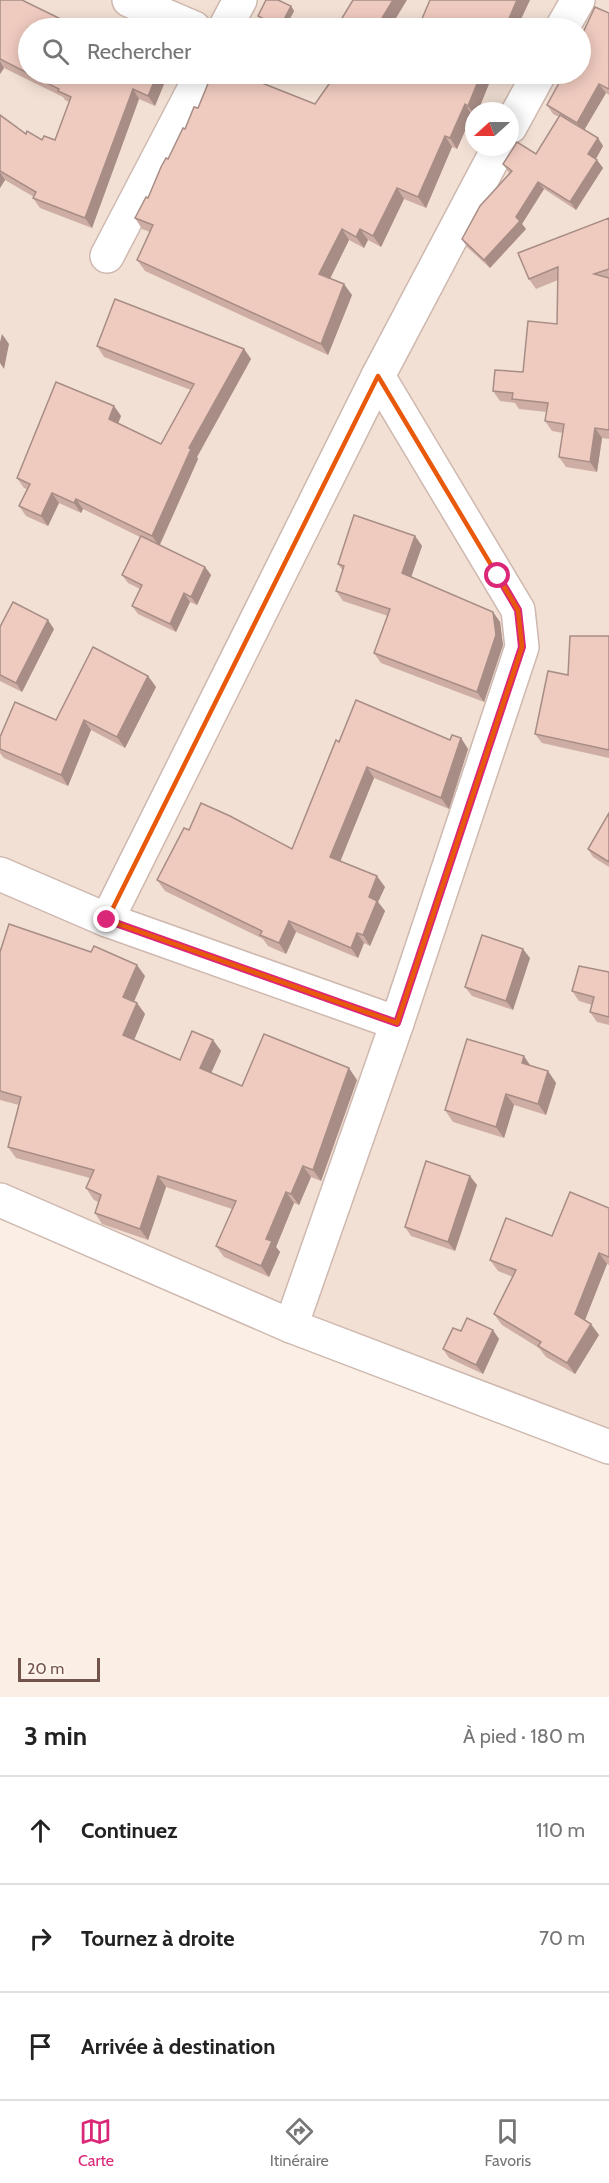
<!DOCTYPE html>
<html lang="fr">
<meta charset="utf-8">
<style>
:root{--surface:#fff;--page:#f2f2f2;--text:#222;--muted:#767676;--line:#e0e0e0;--accent:#db2777}
body{margin:0;font-family:Cabin,sans-serif;background:var(--page);color:var(--text)}
.compass{position:absolute;left:465px;top:102px;width:54px;height:54px;border-radius:50%;background:var(--surface);box-shadow:0 3px 15px #0003;rotate:249deg}
.scale{position:absolute;left:18px;bottom:15px;width:82px;box-sizing:border-box;padding-left:6px;border:3px solid #72534c;border-top:0;font-size:16px;line-height:21px;white-space:nowrap;color:#72534c;-webkit-text-stroke:4px #fef4eb;paint-order:stroke}
.stop{position:absolute;width:18px;height:18px;margin:-14px;border:4px solid #db2777;border-radius:50%;background:#fff}
.stop.end{background:#db2777;border-color:#fff;box-shadow:0 2px 6px #0008}
.list{margin:0;padding:0;list-style:none}
h2{display:flex;justify-content:space-between;align-items:center;height:78px;margin:0;padding:0 24px;font-size:26px}
h2 small{font-size:20px;font-weight:400;color:var(--muted)}
.list li{display:grid;grid-template-columns:39px 1fr auto;gap:18px;align-items:center;box-sizing:border-box;height:108px;padding:0 24px;border-top:2px solid var(--line)}
.list b{display:block;font-size:22px;white-space:nowrap}
.list em{font-size:20px;font-style:normal;color:var(--muted)}
.icon{flex:none;width:33px;height:33px;fill:none;stroke:currentColor;stroke-width:2;stroke-linecap:round;stroke-linejoin:round}
.map{position:relative;flex:none;width:609px;height:1697px;overflow:hidden}
.search{position:absolute;background:var(--surface);box-shadow:0 3px 15px #0003;left:18px;right:18px;top:18px;height:66px;display:flex;align-items:center;gap:15px;box-sizing:border-box;padding:0 21px;border-radius:33px;color:var(--muted);font-size:22px}
.sheet{height:402px;background:var(--surface)}
nav{display:flex;justify-content:space-around;align-items:center;box-sizing:border-box;height:84px;border-top:2px solid var(--line);background:var(--surface);font-size:16px;color:var(--muted)}
nav a{display:grid;justify-items:center;gap:3px}
nav .on{color:var(--accent)}
.map>svg:first-child{display:block}
</style>
<div class="map">
<svg width="609" height="1697" viewBox="0 0 609 1697">
<rect width="100%" height="100%" fill="#fbefe5"/>
<path fill="#f2e0d4" fill-rule="evenodd" d="M 0,0 L 609,0 L 609,1459 L 0,1220 ZM 28,28 L 580,28 L 580,74 L 28,74 ZM 474,111 L 510,111 L 510,147 L 474,147 Z"/>
<g fill="none" stroke-linecap="round" stroke-linejoin="round">
<g stroke="#ceb8af" stroke-width="36">
<g id="street">
<polyline points="129,0 194,28"/>
<polyline points="225,28 240,0"/>
<polyline points="562,28 578,0"/>
<polyline points="510,127 539,74"/>
<polyline points="107,256 202,74"/>
<polyline points="0,874 107,920 397,1023"/>
<polyline points="107,920 378,376 499,147"/>
<polyline points="0,1200 291,1326 609,1447"/>
<polyline points="291,1326 397,1023 522,647 518,610 378,376"/>
</g>
</g>
<use href="#street" stroke="#fff" stroke-width="33"/>
</g>
<g fill="#ceaea4">
<polygon points="0,0 28,28 164,84 155,106 139,99 92,228 40,208 33,198 34,197 5,180 0,188 0,115 26,134 42,140 55,140 69,102 65,100 63,97 4,68 0,74"/>
<polygon points="291,6 294,11 285,28 276,28 261,21 258,16"/>
<polygon points="609,13 609,95 606,93 584,130 598,138 603,146 596,159 603,168 576,210 544,189 522,224 526,229 490,268 467,247 462,239 509,173 503,164 536,154 559,117 553,114 547,105"/>
<polygon points="493,74 478,111 474,111 474,116 472,115 457,149 452,147 426,208 404,199 381,247 368,240 364,248 349,240 330,278 352,295 328,355 145,271 137,260 150,232 142,229 135,218 148,198 168,159 198,108 315,104 397,81"/>
<polygon points="609,218 609,439 602,438 597,472 566,467 559,457 563,433 552,431 545,421 547,412 519,409 515,403 500,401 493,391 523,372 557,324 558,280 536,289 529,279"/>
<polygon points="97,346 244,349 251,359 197,457 198,459 160,545 205,567 211,575 197,605 190,602 176,632 138,614 132,606 140,589 128,583 122,575 140,537 83,509 81,513 59,503 48,526 26,516 19,506 27,489 24,488 17,478 114,406 121,416 118,423 161,444 191,390 104,357"/>
<polygon points="415,536 422,546 411,577 493,612 500,622 503,645 484,702 381,663 374,653 388,616 343,601 336,591 343,571 338,564"/>
<polygon points="0,627 54,629 22,692 0,681"/>
<polygon points="609,636 609,758 542,743 535,734 568,675"/>
<polygon points="148,676 156,687 125,748 91,730 68,786 4,758 0,753 0,737 56,720"/>
<polygon points="461,738 468,749 449,809 374,778 340,861 385,887 378,902 385,911 370,946 364,943 358,958 296,932 286,954 268,946 263,939 165,891 157,880 189,830 292,849 339,742 450,740"/>
<polygon points="609,813 609,867 593,857 588,849"/>
<polygon points="0,952 145,976 134,1002 137,1003 145,1014 134,1040 180,1060 213,1040 221,1051 211,1073 242,1086 357,1080 321,1181 311,1177 299,1205 294,1203 276,1247 280,1252 269,1277 224,1257 216,1246 232,1209 166,1187 148,1240 102,1224 95,1213 98,1202 94,1200 86,1188 90,1178 16,1158 8,1147 19,1105 0,1100"/>
<polygon points="530,958 513,1010 472,996 465,987"/>
<polygon points="609,972 609,1025 597,1022 590,1012 592,1005 579,1001 572,991"/>
<polygon points="530,1066 548,1071 556,1083 546,1115 514,1105 504,1138 453,1122 445,1110"/>
<polygon points="477,1185 455,1251 411,1236 405,1227"/>
<polygon points="609,1208 609,1265 607,1264 585,1320 599,1335 575,1374 546,1357 539,1348 502,1325 494,1314 513,1277 498,1271 490,1260 552,1236"/>
<polygon points="461,1331 499,1339 483,1374 449,1358 443,1349"/>
</g>
<g fill="#a78d86">
<polygon points="393,0 407,0 390,28 376,28"/>
<polygon points="517,0 530,0 517,28 505,28"/>
<polygon points="291,6 294,11 285,28 281,28 280,27"/>
<polygon points="0,61 4,68 0,74"/>
<polygon points="481,74 493,74 478,111 474,111 474,114 468,106"/>
<polygon points="157,75 164,84 155,106 148,96"/>
<polygon points="599,84 606,93 583,132 577,123"/>
<polygon points="133,89 139,99 92,228 85,218"/>
<polygon points="465,104 472,115 457,149 450,138"/>
<polygon points="445,136 452,147 426,208 418,197"/>
<polygon points="598,138 603,146 594,162 588,154"/>
<polygon points="597,160 603,168 576,210 570,202"/>
<polygon points="0,172 5,180 0,188"/>
<polygon points="538,182 544,189 522,224 526,229 490,268 484,260 516,217"/>
<polygon points="397,188 404,199 381,247 373,236"/>
<polygon points="342,229 349,240 327,285 319,274"/>
<polygon points="360,229 368,240 364,248 356,237"/>
<polygon points="344,284 352,295 328,355 321,344"/>
<polygon points="2,334 9,344 4,369 0,363 0,342"/>
<polygon points="244,349 251,359 197,457 198,459 159,546 152,536 189,448"/>
<polygon points="114,406 121,416 116,429 109,419"/>
<polygon points="595,428 602,438 597,472 590,462"/>
<polygon points="52,493 59,503 48,526 41,516"/>
<polygon points="76,499 83,509 81,513 74,503"/>
<polygon points="415,536 422,546 409,583 402,573"/>
<polygon points="205,567 211,575 197,605 191,597"/>
<polygon points="184,593 190,602 176,632 170,624"/>
<polygon points="493,612 500,622 503,645 484,702 477,692"/>
<polygon points="48,620 54,629 22,692 16,683"/>
<polygon points="148,676 156,687 125,748 117,737"/>
<polygon points="84,720 91,730 68,786 61,775"/>
<polygon points="461,738 468,749 449,809 441,798"/>
<polygon points="367,767 374,778 338,867 330,857"/>
<polygon points="377,876 385,887 378,902 385,911 370,946 363,935 369,897"/>
<polygon points="289,921 296,932 286,954 279,943"/>
<polygon points="357,933 364,943 358,958 351,948"/>
<polygon points="523,949 530,958 513,1010 506,1001"/>
<polygon points="137,965 145,976 131,1008 123,997"/>
<polygon points="137,1003 145,1014 131,1047 123,1035"/>
<polygon points="213,1040 221,1051 208,1080 200,1068"/>
<polygon points="524,1056 532,1068 522,1063"/>
<polygon points="349,1068 357,1080 321,1181 313,1170"/>
<polygon points="548,1071 556,1083 546,1115 538,1104"/>
<polygon points="506,1094 514,1105 504,1138 496,1127"/>
<polygon points="303,1166 311,1177 299,1205 291,1194"/>
<polygon points="158,1176 166,1187 148,1240 140,1229"/>
<polygon points="470,1176 477,1185 455,1251 448,1242"/>
<polygon points="286,1192 294,1203 276,1247 280,1252 269,1277 261,1266 266,1239"/>
<polygon points="599,1253 607,1264 583,1325 575,1314"/>
<polygon points="591,1324 599,1335 575,1374 567,1363"/>
<polygon points="493,1330 499,1339 483,1374 476,1365"/>
</g>
<g fill="#efcabf" stroke="#a78d86" stroke-width="1.5">
<polygon points="0,0 22,0 79,28 28,28 28,74 155,74 157,75 148,96 133,89 85,218 33,198 36,192 0,171 0,115 26,134 27,131 42,140 44,136 55,140 71,97 58,91 59,89 0,59"/>
<polygon points="266,0 278,0 291,6 280,27 258,16"/>
<polygon points="353,0 393,0 376,28 336,28"/>
<polygon points="430,0 517,0 505,28 418,28"/>
<polygon points="595,7 609,13 609,89 599,84 577,123 547,105 564,74 580,74 580,39"/>
<polygon points="212,74 239,74 315,104 336,74 378,74 397,81 400,74 481,74 468,106 465,104 450,138 445,136 418,197 397,188 373,236 360,229 356,237 342,229 319,274 344,284 321,344 137,260 153,225 135,218 146,197 148,198 161,167 166,158 168,159 183,128 185,129 194,107 198,108"/>
<polygon points="560,115 598,138 588,154 597,160 570,202 538,182 516,217 520,221 484,260 462,239 480,206 512,171 503,164 517,142 536,154"/>
<polygon points="609,218 609,269 594,274 609,278 609,430 595,428 590,462 559,457 564,424 545,421 548,403 512,399 513,393 493,391 495,370 523,372 528,321 557,324 558,267 529,279 518,253"/>
<polygon points="115,299 244,349 189,448 191,449 152,536 76,499 74,503 52,493 41,516 19,506 30,484 17,478 56,382 114,406 109,419 161,444 194,384 97,346"/>
<polygon points="354,515 415,536 402,573 493,612 496,635 477,692 374,653 390,609 336,591 344,566 338,564"/>
<polygon points="141,536 205,567 191,597 184,593 170,624 132,606 142,585 122,575"/>
<polygon points="13,602 48,620 16,683 0,675 0,627"/>
<polygon points="570,636 609,636 609,750 535,734 548,671 568,675"/>
<polygon points="93,647 148,676 117,737 84,720 61,775 0,749 0,737 15,702 56,720"/>
<polygon points="356,700 450,740 452,735 461,738 441,798 367,767 330,857 377,876 369,897 377,901 363,935 357,933 351,948 289,921 279,943 260,935 262,931 157,880 184,828 189,830 201,803 230,816 292,849 336,740 339,742"/>
<polygon points="609,813 609,862 588,849"/>
<polygon points="9,924 91,952 94,946 137,965 123,997 137,1003 123,1035 180,1060 192,1031 213,1040 200,1068 242,1086 264,1034 349,1068 313,1170 303,1166 291,1194 286,1192 266,1239 272,1241 261,1266 216,1246 236,1201 158,1176 140,1229 95,1213 101,1195 86,1188 94,1170 8,1147 21,1097 0,1091 0,952"/>
<polygon points="482,935 523,949 506,1001 465,987"/>
<polygon points="579,966 609,972 609,1017 590,1012 594,997 572,991"/>
<polygon points="467,1039 524,1056 522,1063 548,1071 538,1104 506,1094 496,1127 445,1110"/>
<polygon points="426,1161 470,1176 448,1242 405,1227"/>
<polygon points="570,1192 609,1208 609,1257 599,1253 575,1314 591,1324 567,1363 538,1346 541,1342 494,1314 516,1270 490,1260 506,1218 552,1236"/>
<polygon points="467,1318 493,1330 476,1365 443,1349 453,1328 461,1331"/>
</g>
<g fill="none" stroke-linecap="round" stroke-linejoin="round">
<polyline stroke="#db2777" stroke-width="8" points="107,920 397,1023 522,647 518,610 498,576"/>
</g>
<path fill="none" stroke="#e8590c" stroke-width="4.5" stroke-linejoin="round" d="M 378,376 L 518,610 L 522,647 L 397,1023 L 107,920 Z"/>
</svg>
<svg class="compass" viewBox="-18 -18 36 36"><path d="M0-13l5 13h-10z" fill="#e53935"/><path d="M0 13l5-13h-10z" fill="#767676"/></svg>
<div class="scale">20 m</div>
<div class="stop" style="left:498px;top:576px"></div>
<div class="stop end" style="left:107px;top:920px"></div>
<div class="search"><svg class="icon" aria-label="search" viewBox="0 0 24 24"><circle cx="10" cy="10" r="6"/><path d="M15 15l6 6"/></svg>Rechercher</div>
</div>
<section class="sheet">
<h2>3 min<small>À pied · 180 m</small></h2>
<ul class="list">
<li><svg class="icon" aria-label="ahead" viewBox="0 0 24 24"><path d="M12 20V5M6 11l6-6 6 6"/></svg><div><b>Continuez</b></div><em>110 m</em></li>
<li><svg class="icon" aria-label="right" viewBox="0 0 24 24"><path d="M7 20v-9h11M14 6l5 5-5 5"/></svg><div><b>Tournez à droite</b></div><em>70 m</em></li>
<li><svg class="icon" aria-label="arrive" viewBox="0 0 24 24"><path d="M6 21V4h12l-3 4 3 4H6"/></svg><div><b>Arrivée à destination</b></div></li>
</ul>
</section>
<nav>
<a class="on"><svg class="icon" aria-label="map" viewBox="0 0 24 24"><path d="M3 6l6-2 6 2 6-2v14l-6 2-6-2-6 2zM9 4v14M15 6v14"/></svg>Carte</a>
<a><svg class="icon" aria-label="directions" viewBox="0 0 24 24"><path d="M12 3l9 9-9 9-9-9zM9 14v-3h6M13 9l2 2-2 2"/></svg>Itinéraire</a>
<a><svg class="icon" aria-label="saved" viewBox="0 0 24 24"><path d="M7 4h10v16l-5-4-5 4z"/></svg>Favoris</a>
</nav>
